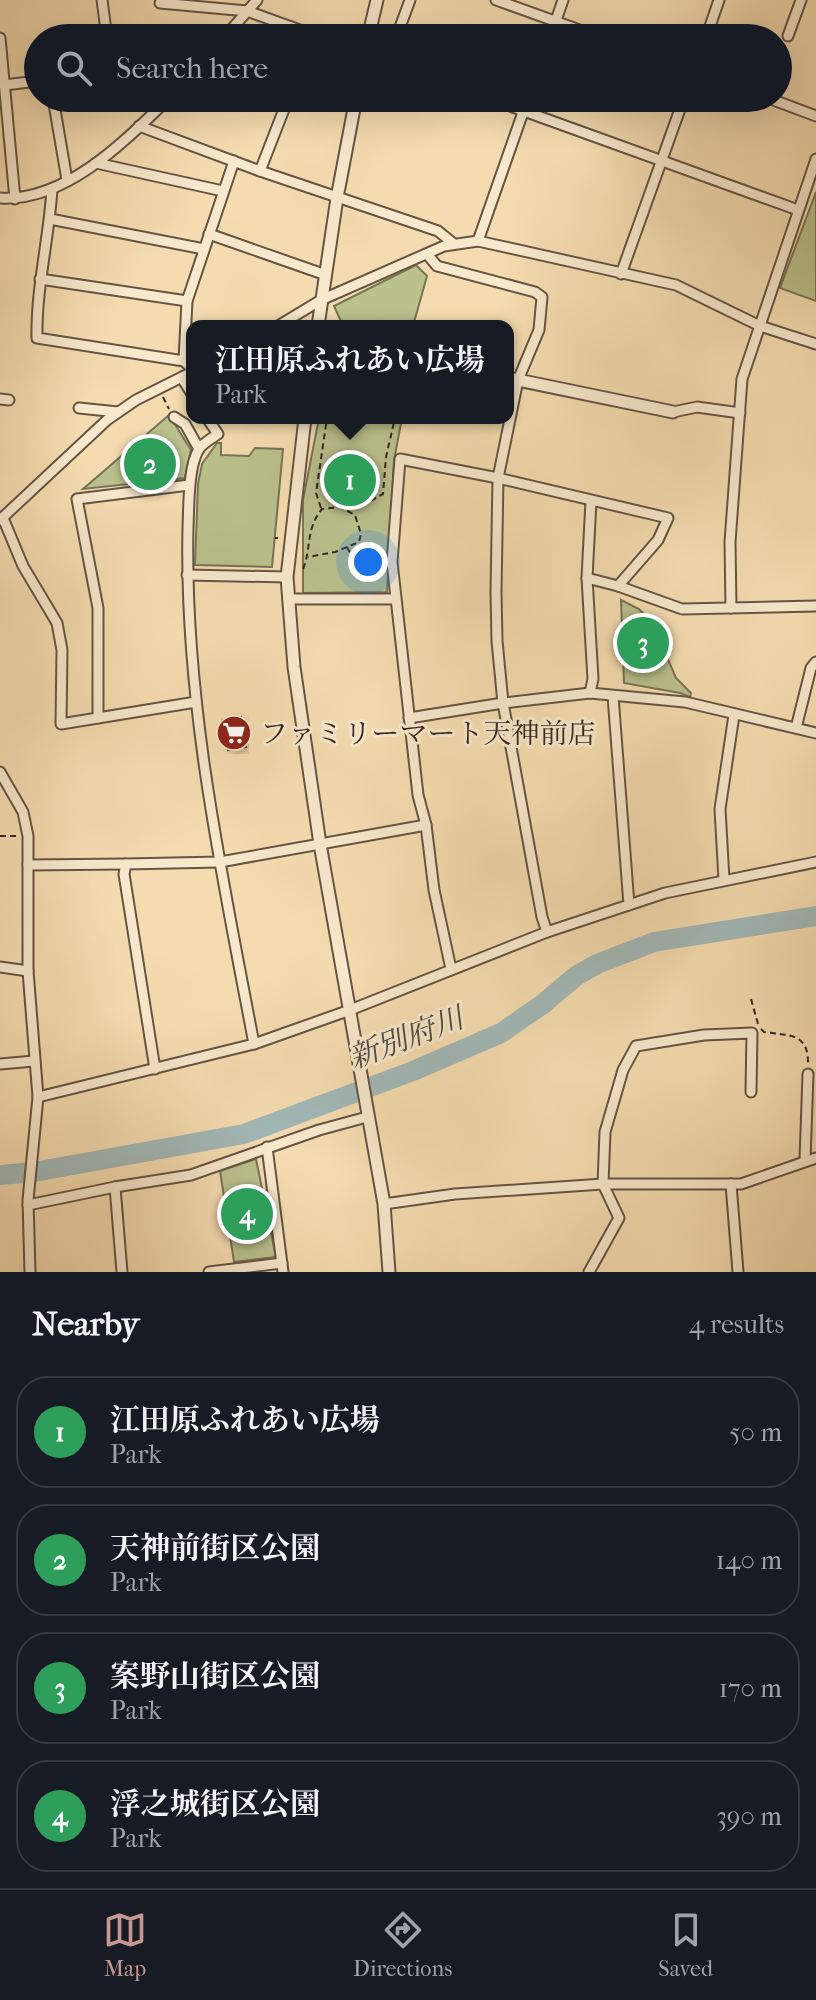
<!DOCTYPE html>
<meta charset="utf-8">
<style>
:root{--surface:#171b24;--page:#242831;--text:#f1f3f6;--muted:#9ea1a6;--line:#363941;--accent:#c59692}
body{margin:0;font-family:"IM FELL French Canon","Noto Serif JP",serif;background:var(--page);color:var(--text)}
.you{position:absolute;left:368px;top:562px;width:28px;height:28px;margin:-20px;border:6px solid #fff;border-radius:50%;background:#1a73e8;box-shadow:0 0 0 12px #1a73e833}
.badge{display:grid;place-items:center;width:52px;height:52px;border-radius:50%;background:var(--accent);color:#fff;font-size:26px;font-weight:700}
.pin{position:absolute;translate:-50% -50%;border:4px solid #fff;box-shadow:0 2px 8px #0006}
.popup{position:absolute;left:186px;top:320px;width:328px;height:104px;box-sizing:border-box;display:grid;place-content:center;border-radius:16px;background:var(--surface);filter:drop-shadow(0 2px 6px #0005);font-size:26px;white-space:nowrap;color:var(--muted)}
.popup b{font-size:30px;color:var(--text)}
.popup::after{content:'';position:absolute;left:50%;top:100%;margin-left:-16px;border:16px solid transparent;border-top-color:var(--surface)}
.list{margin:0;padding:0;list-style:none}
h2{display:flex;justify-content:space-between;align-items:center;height:104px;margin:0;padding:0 32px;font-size:34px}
h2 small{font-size:26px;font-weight:400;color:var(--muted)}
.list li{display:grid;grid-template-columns:52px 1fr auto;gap:24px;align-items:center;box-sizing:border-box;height:112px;margin:0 16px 16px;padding:0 16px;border:2px solid var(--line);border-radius:32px}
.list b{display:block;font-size:30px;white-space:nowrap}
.list p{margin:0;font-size:26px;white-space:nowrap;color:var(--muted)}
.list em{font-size:26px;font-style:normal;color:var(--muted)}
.icon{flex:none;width:44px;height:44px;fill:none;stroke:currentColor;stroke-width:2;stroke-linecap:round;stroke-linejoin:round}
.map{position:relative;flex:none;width:816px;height:1272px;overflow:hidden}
.search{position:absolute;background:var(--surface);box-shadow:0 8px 32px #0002;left:24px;right:24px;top:24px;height:88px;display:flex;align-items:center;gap:20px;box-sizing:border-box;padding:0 28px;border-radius:44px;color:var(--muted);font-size:30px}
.sheet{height:616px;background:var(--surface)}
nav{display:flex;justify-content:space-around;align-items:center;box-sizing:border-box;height:112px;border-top:2px solid var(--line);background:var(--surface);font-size:22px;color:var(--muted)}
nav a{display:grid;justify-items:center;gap:4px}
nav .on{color:var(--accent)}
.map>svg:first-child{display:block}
</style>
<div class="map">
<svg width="816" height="1272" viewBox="0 0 816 1272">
<defs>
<filter id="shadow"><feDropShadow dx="3.5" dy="3.5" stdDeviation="4" flood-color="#0004"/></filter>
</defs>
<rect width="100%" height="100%" fill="#f5dcb0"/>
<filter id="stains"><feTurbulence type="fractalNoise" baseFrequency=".0025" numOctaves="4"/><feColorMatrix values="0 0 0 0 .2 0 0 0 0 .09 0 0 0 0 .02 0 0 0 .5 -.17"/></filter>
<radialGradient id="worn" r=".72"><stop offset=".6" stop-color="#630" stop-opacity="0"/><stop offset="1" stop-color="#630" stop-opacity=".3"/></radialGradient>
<g fill="#bac18d" stroke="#787457" stroke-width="2">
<polygon points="816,192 816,301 780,288"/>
<polygon points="416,265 427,276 413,326 343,326 334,306"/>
<polygon points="169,415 191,450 185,478 83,489"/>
<polygon points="319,418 402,418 394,460 387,592 303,593 303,500"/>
<polygon points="217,443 221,443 221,455 249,456 255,448 283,449 272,567 195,565 198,484 202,464"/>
<polygon points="621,600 639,609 660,631 666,655 676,678 691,693 690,697 680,693 624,683"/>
<polygon points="256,1159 276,1257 234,1262 220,1171"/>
</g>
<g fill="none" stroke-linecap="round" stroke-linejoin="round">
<polyline stroke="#a2b8b7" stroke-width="20" points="0,1175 34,1172 244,1134 413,1071 501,1033 543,1004 576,976 597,964 654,942 816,916"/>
</g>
<polygon fill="#d08972" stroke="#352821" stroke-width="2" filter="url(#shadow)" points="241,717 246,747 228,750 223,720"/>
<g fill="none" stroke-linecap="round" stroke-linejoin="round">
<g stroke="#655545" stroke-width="13">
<g id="minor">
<polyline points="102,0 107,38"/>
<polyline points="496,0 602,38"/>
<polyline points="160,3 247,11 322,38"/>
<polyline points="788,36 801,0"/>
<polyline points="0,38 15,199"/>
<polyline points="224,38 257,0"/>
<polyline points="396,38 410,0"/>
<polyline points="550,38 563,0"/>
<polyline points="706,38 719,0"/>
<polyline points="4,85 38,81"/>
<polyline points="53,98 67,180"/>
<polyline points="488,98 798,210"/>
<polyline points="768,98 816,116"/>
<polyline points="139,126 260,171 438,231 454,244"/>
<polyline points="96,163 223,191"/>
<polyline points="260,171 288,99"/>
<path d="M 52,189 C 49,239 36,288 37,338 L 184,361"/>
<path d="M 0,198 C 66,202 125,141 169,98"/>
<polyline points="50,219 204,249"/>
<polyline points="209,234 326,275"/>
<polyline points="478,241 528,98"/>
<polyline points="427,254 437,266 535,292 542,297 539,330 518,380 498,478 496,592 497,641 503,703 542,917 547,932"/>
<polyline points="621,274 684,98"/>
<polyline points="40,279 187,301"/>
<polyline points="278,326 321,300 444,246 478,241 676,285 760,326 816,344"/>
<polyline points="188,365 184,361 187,301 234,161"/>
<polyline points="182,378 192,394"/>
<polyline points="0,399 9,400"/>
<polyline points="79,408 118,412"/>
<polyline points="673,412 697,407 740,413"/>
<polyline points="174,417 185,424 199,449"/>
<path d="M 207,418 L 218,434 C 212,438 202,444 199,449 C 188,466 189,507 188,527 C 184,701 222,874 254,1044"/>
<polyline points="3,518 23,566 57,623 62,650 61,724 196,702"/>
<polyline points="0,520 107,420 136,400 192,372"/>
<polyline points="187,575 287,577"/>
<polyline points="587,578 618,586"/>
<polyline points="288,599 394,599"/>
<polyline points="731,608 730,542 742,379 816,159"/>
<polyline points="590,693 593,679 587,578 591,501"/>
<polyline points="613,696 629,905"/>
<polyline points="98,718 98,608 77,499 189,485"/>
<polyline points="409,718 503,703 590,693 685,702 816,733"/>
<polyline points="796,728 811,668 816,662"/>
<polyline points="0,772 23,812 28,836 28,971 38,1097 28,1200 30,1272"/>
<polyline points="28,865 126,864"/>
<polyline points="724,880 720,809 734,715"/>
<polyline points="0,967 28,971"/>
<polyline points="451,969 434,890 426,825 418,795 392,562 400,459 498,478 668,518 658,540 618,586 682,609 816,606"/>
<polyline points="0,1064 34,1061"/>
<polyline points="155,1069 124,874 126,864 220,862 426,825"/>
<polyline points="38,1097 254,1044 350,1010 547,932 665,893 816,862"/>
<polyline points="267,1147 283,1272"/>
<polyline points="805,1160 808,1074"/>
<polyline points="731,1184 738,1272"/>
<polyline points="115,1187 122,1272"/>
<polyline points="384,1204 455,1194 603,1184 741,1184 816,1158"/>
<polyline points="28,1205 115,1187 191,1175 319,1130 367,1117"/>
<polyline points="209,1272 282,1263"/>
<polyline points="589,1272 619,1218 603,1184 605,1132 623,1070 636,1046 704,1035 752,1033 751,1092"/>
</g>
</g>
<g stroke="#655545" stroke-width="15">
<g id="tertiary">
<polyline points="368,38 377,0"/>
<polyline points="318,326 337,198 356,98"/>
<polyline points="508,378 673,412"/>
<polyline points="305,418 287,577 294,667 320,844 384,1204 389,1272"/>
</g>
</g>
<g stroke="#352821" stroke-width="2" stroke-dasharray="6 4" stroke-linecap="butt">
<polyline points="163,397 169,409"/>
<polyline points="321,508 316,493 327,418"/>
<polyline points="345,508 350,500 372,500 383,494 386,457 395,418"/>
<polyline points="275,538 278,538"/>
<polyline points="347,547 352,557 383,568"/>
<path d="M 303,569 C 312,547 305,530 322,509 L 340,507 L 355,515 L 361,534 L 359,542 L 335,552 L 308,557"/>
<polyline points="0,836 19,836"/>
<polyline points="751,999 758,1024"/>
<path d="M 761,1029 L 764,1032 C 789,1036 809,1032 808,1065"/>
</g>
<use href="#minor" stroke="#f8e8cc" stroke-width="9"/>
<use href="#tertiary" stroke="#f8e8cc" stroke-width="11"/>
</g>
<defs>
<g id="supermarket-disc" transform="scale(1.8)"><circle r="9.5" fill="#8f2418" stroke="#f8e8cc"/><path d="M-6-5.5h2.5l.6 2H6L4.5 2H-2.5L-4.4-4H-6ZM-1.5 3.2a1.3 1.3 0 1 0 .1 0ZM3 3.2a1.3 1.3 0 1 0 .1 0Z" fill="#fff"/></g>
</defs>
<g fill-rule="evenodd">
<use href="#supermarket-disc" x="234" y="733"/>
</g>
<g text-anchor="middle" stroke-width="6" stroke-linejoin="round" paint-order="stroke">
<g font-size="28" fill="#352821" stroke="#f8e8cc" text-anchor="start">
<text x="260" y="743">ファミリーマート天神前店</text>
</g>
<g font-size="30" font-style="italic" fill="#504c46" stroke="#f8e8cc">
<text transform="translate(406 1038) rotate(-21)" y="10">新別府川</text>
</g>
</g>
<rect width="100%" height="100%" filter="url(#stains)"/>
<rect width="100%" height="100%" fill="url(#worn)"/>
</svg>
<div class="you"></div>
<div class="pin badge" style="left:350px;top:480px;background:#2e9e5b">1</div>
<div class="popup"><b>江田原ふれあい広場</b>Park</div>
<div class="pin badge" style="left:150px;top:464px;background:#2e9e5b">2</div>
<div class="pin badge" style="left:643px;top:643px;background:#2e9e5b">3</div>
<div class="pin badge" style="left:247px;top:1214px;background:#2e9e5b">4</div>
<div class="search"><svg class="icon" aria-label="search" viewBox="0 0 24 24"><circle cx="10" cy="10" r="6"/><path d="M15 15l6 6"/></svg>Search here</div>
</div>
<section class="sheet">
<h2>Nearby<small>4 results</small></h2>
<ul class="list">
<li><span class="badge" style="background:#2e9e5b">1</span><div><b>江田原ふれあい広場</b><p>Park</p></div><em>50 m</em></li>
<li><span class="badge" style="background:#2e9e5b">2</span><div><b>天神前街区公園</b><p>Park</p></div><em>140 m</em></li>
<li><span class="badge" style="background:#2e9e5b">3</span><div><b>案野山街区公園</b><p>Park</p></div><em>170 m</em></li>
<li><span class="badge" style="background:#2e9e5b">4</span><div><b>浮之城街区公園</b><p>Park</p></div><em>390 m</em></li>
</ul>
</section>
<nav>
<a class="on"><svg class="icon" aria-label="map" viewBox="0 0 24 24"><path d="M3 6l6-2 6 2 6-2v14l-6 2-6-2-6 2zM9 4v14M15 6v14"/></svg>Map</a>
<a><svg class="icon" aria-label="directions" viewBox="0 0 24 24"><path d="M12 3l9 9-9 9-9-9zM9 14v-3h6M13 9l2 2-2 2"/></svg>Directions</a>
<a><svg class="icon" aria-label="saved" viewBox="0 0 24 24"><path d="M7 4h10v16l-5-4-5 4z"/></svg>Saved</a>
</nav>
